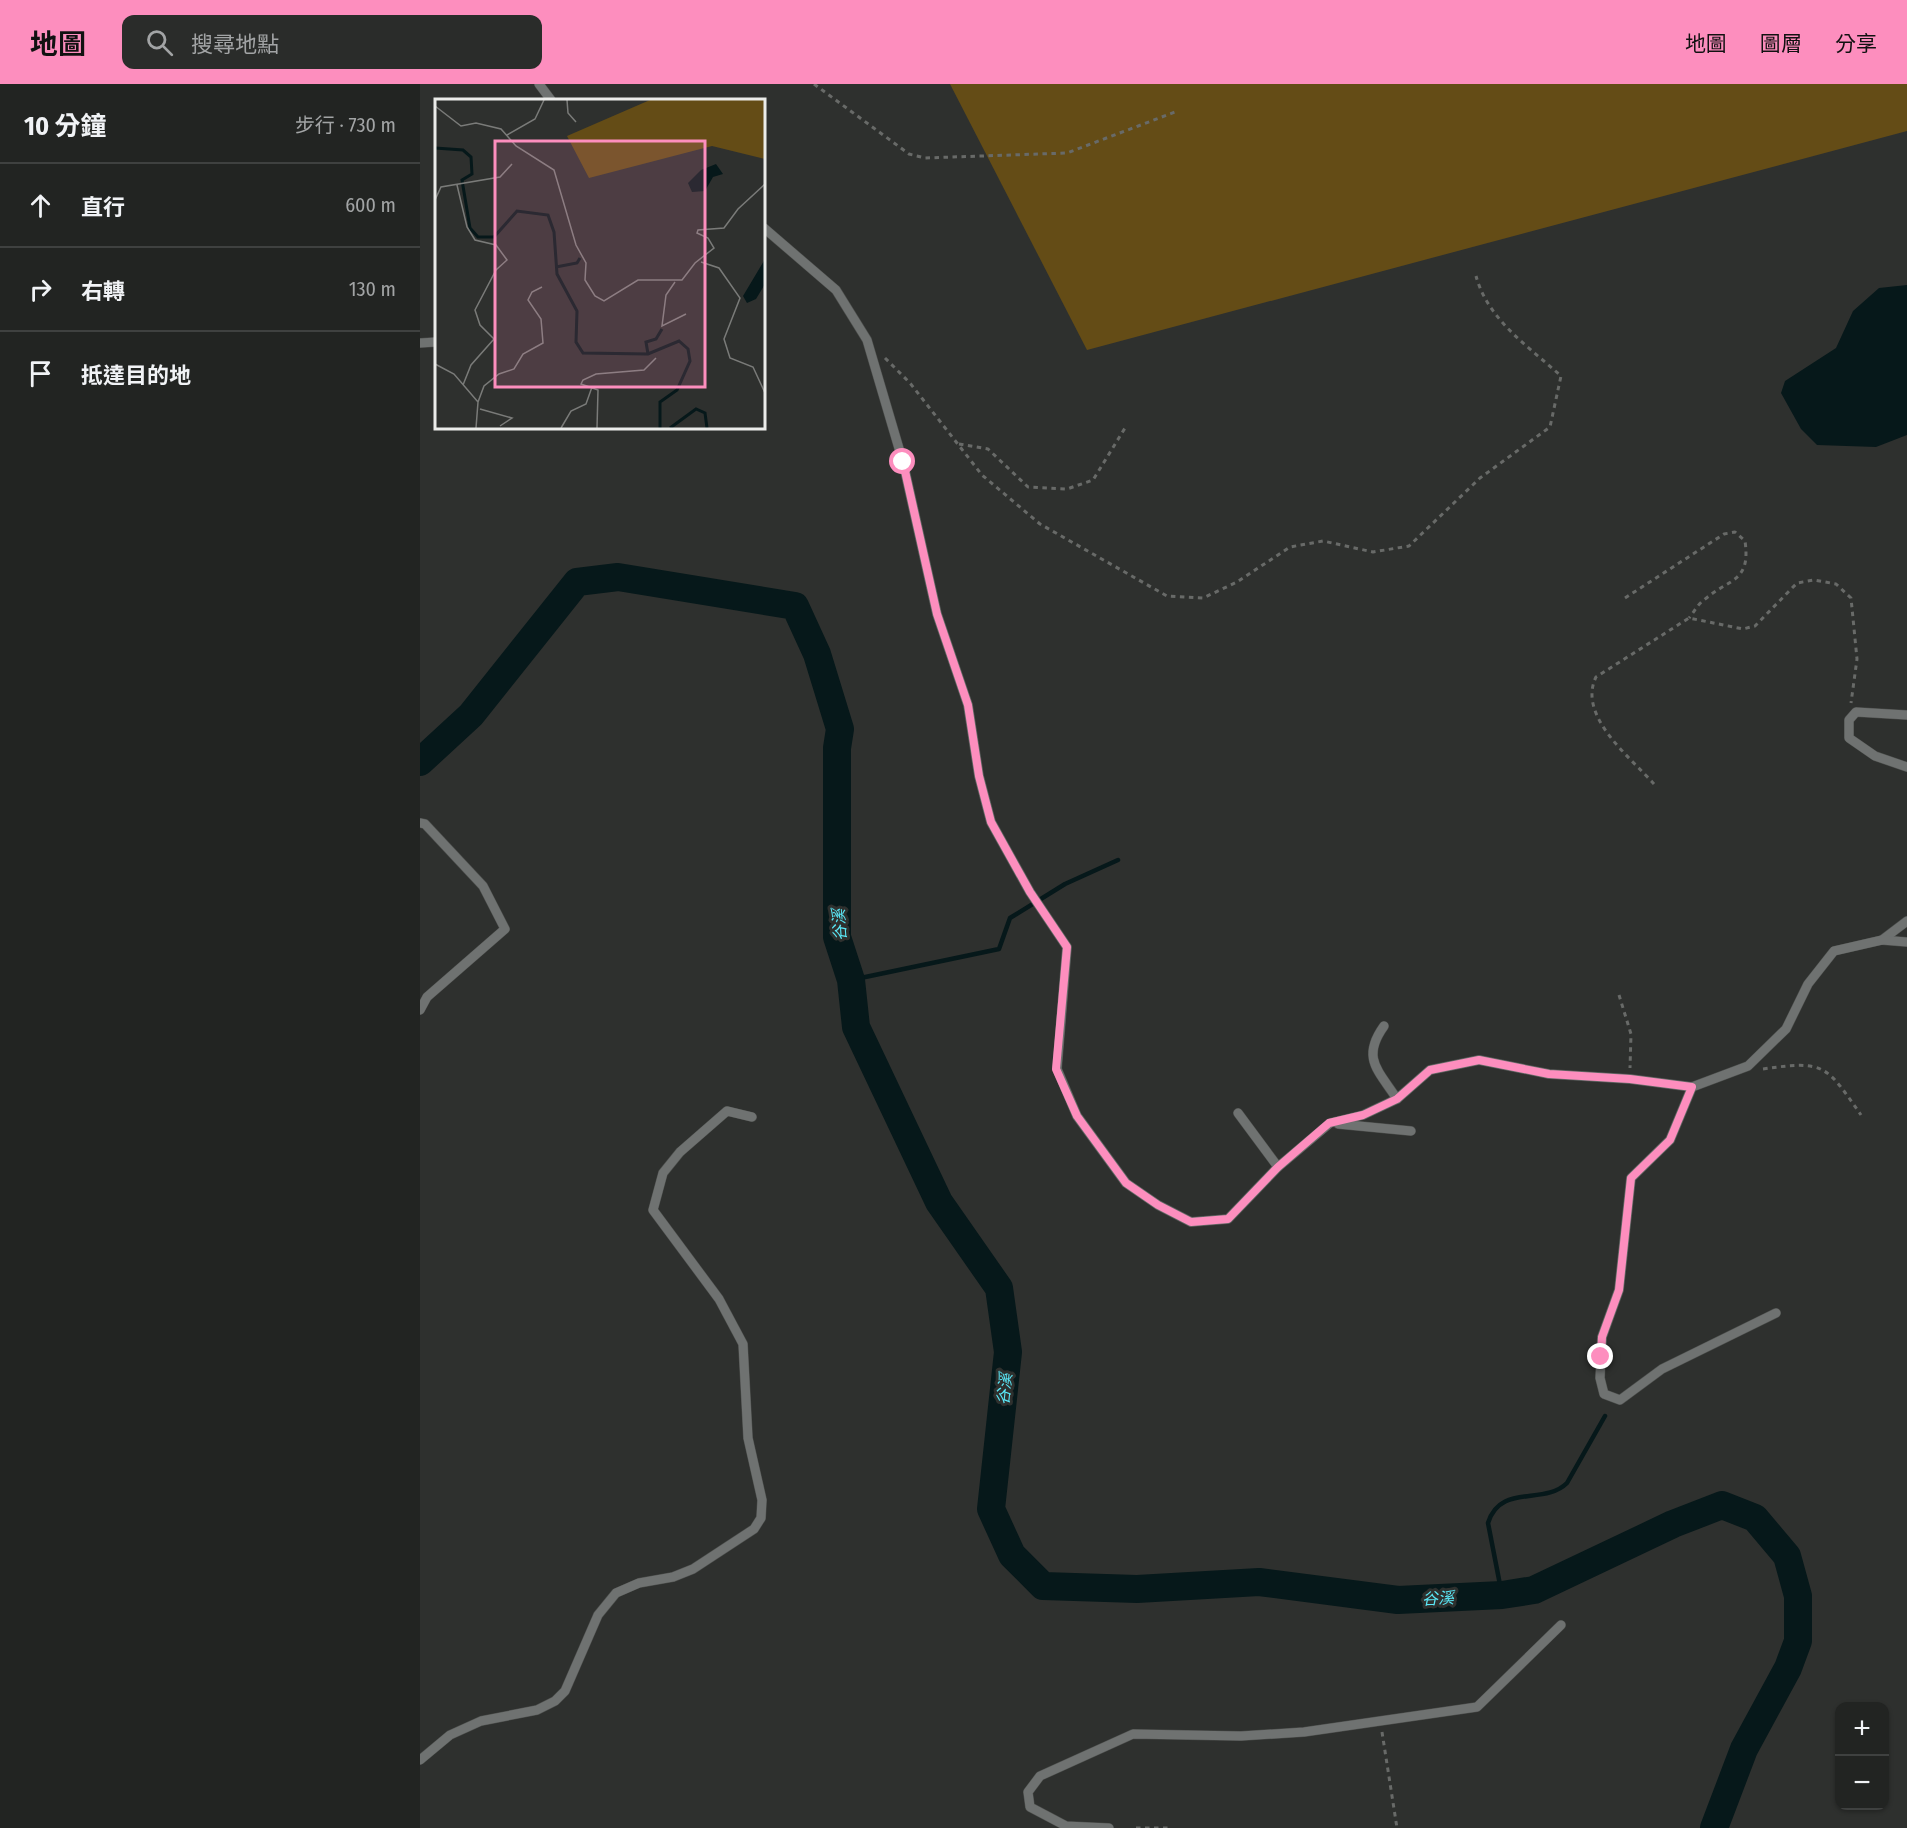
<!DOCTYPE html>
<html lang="zh-TW">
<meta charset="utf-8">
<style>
:root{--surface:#222422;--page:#2a2c2a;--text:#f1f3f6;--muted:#a2a4a5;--line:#3f4140;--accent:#fd8ebe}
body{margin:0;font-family:"Fira Sans Condensed","Noto Sans TC",sans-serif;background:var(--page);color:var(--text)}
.controls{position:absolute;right:18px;bottom:18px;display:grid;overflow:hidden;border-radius:12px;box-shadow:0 2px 4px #0004}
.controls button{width:54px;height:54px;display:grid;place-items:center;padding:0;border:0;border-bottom:2px solid var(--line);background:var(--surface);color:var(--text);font:30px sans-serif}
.stop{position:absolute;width:18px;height:18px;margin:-14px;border:4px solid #fd8ebe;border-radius:50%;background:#fff}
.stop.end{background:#fd8ebe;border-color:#fff;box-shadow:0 2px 6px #0008}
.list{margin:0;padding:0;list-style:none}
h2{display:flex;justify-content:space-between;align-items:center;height:78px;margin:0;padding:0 24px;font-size:26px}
h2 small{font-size:20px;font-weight:400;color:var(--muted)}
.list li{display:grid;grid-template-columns:39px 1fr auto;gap:18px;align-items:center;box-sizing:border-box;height:84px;padding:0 24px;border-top:2px solid var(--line)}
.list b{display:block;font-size:22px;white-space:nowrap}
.list em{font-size:20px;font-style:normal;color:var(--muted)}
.icon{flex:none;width:33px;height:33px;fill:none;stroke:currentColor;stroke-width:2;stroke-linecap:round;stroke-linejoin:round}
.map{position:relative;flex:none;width:1487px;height:1744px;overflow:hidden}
header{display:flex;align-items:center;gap:36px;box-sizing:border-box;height:84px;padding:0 30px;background:var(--accent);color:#111}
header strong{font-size:28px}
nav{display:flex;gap:33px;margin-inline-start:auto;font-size:21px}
.search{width:420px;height:54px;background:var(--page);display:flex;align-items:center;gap:15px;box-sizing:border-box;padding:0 21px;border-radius:12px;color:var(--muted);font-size:22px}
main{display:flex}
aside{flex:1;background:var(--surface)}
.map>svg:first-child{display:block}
</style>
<header>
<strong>地圖</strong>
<div class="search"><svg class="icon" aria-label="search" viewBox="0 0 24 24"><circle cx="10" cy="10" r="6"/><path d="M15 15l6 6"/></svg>搜尋地點</div>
<nav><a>地圖</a><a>圖層</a><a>分享</a></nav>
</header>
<main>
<aside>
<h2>10 分鐘<small>步行 · 730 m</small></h2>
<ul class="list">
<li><svg class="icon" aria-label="ahead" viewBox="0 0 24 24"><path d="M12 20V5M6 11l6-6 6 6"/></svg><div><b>直行</b></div><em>600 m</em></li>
<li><svg class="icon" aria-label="right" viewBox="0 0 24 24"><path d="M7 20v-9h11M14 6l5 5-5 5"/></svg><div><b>右轉</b></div><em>130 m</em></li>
<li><svg class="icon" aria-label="arrive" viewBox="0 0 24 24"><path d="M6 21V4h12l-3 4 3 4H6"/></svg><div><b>抵達目的地</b></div></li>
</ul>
</aside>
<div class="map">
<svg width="1487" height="1744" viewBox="0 0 1487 1744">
<rect width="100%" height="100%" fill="#2e302e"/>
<polygon fill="#644c16" points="530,0 1487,0 1487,47 667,266"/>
<polygon fill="#06181a" points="1487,201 1487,351 1456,363 1397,361 1381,345 1361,309 1365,297 1416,264 1433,227 1459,204"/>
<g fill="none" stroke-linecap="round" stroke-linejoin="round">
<g stroke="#06181a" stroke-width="4.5">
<polyline points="431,896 579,865 590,834 645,800 698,776"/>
<path d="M 1082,1511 L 1068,1439 C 1080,1399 1124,1422 1147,1399 L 1185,1332"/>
</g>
<polyline stroke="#06181a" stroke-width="28" points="0,678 51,631 157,498 198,493 375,522 397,570 420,645 417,664 417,853 431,896 436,943 519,1118 579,1204 588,1268 571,1425 592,1471 623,1502 717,1505 839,1498 978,1516 1082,1511 1114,1506 1253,1440 1302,1421 1335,1434 1367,1472 1378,1512 1378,1557 1368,1584 1324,1665 1294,1744"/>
<g stroke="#4c4e4c" stroke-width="10">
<g id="service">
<polyline points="119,0 131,16"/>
<polyline points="344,144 416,206 447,256 483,378 517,530 548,621 559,692 571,738 610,808 647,863 637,985 657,1032 706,1099 738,1121 771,1138 808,1135 858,1083 910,1039 943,1031 977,1015 1010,986 1059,976 1129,990 1210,995 1272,1003 1328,982 1366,945 1388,900 1414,867 1462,856 1487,837"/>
<polyline points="0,259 16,258"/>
<polyline points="1487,631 1436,628 1429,636 1429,654 1455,672 1487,683"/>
<polyline points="0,739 5,740 63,802 85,845 7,913 0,926"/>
<polyline points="1462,856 1487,858"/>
<path d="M 964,942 C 941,974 958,986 977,1015"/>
<polyline points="1272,1003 1250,1056 1211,1094 1199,1206 1182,1253 1180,1294 1184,1310 1200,1316 1242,1285 1356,1229"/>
<polyline points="818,1029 858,1083"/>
<polyline points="918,1040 991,1047"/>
<polyline points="0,1676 30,1651 61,1637 117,1626 135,1617 145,1607 178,1531 196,1509 219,1499 253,1493 273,1485 334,1445 341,1434 342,1416 328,1354 323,1260 299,1215 233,1126 243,1089 260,1068 307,1027 332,1033"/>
<polyline points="689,1744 646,1742 610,1723 608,1708 620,1692 713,1650 821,1652 884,1648 1057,1623 1141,1541"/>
</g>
</g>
<g stroke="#686a68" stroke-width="3" stroke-dasharray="4.5 4.5" stroke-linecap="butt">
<polyline points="394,0 489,70 505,74 647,69 755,28"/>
<path d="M 465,274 L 490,299 L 562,391 L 620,440 L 747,512 L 783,514 L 817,498 L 870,463 L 903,457 L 953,468 L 989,462 L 1060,394 L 1130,343 L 1141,292 C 1108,262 1068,236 1056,192"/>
<polyline points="539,360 568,365 608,403 647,405 673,396 705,344"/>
<path d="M 1205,514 L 1304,450 L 1315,448 L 1325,457 C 1331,499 1309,494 1284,516 C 1278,520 1274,528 1269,534"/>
<path d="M 1234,700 C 1210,673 1157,632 1176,593 L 1269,534 L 1323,545 L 1335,542 L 1377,499 L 1394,496 L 1416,500 L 1431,514 L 1437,575 L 1431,619"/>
<polyline points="1199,911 1211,950 1210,984"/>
<path d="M 1343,985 C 1405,976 1406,981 1441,1031"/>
<polyline points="962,1648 977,1744"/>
<polyline points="716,1744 750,1744"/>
</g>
<use href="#service" stroke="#6f7271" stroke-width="9"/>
</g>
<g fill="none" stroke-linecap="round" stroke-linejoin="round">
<polyline stroke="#fd8ebe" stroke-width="8" points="483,378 517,530 548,621 559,692 571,738 610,808 647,863 636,985 657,1032 706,1099 738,1121 771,1138 808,1135 858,1083 909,1039 943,1031 977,1015 1010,986 1059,976 1129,990 1210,995 1272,1003 1250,1056 1211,1094 1199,1206 1182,1253 1181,1273"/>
</g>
<g text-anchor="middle" stroke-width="6" stroke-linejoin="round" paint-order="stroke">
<g font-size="16" font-style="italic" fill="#5ae8f7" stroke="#2e302e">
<text transform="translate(419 841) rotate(-94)" y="6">谷溪</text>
<text transform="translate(584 1305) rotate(-84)" y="6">谷溪</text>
<text transform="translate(1018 1514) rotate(-3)" y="6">谷溪</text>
</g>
</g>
<g transform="translate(15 15)">
<rect width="330" height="330" fill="#2e302e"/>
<path d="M 215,1 L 330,1 L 330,60 L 277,47 L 154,79 L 132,37 Z" fill="#644c16"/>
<path d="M 281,65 L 288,75 L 278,78 L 270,92 L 257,93 L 253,84 L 266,71 ZM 330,160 L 330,185 L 321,200 L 312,204 L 308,197 Z" fill="#06181a"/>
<path fill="none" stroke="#06181a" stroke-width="3" d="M 0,49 L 28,51 L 36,58 L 37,75 L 27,81 L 35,129 L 43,138 L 59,138 L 82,112 L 113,116 L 119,133 L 122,175 L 142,212 L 141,243 L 148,254 L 213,255 L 244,242 L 253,250 L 255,262 L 242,291 L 225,303 L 225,329M 121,168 L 142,164 L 145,159M 213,255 L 211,243 L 221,240 L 227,230M 235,329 L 261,310 L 270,314 L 272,329"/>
<path fill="none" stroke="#7a7b79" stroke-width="1.5" d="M 132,1 L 133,14 L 141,23M 0,7 L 26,27 L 41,24 L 66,30 L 81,47 L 119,71 L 141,146 L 151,164 L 150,181 L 160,197 L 169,202 L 203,181 L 247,181 L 260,164 L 279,149 L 273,139 L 262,134 L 263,131 L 289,129 L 303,110 L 330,85M 72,36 L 100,20 L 109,1M 22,86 L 32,128 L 40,141 L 61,146 L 72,161 L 61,171 L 40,211 L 45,226 L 59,240 L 36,266 L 28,286M 0,101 L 6,88 L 65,78 L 77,65M 266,163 L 284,169 L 305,199 L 289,240 L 295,259 L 318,268 L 330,294M 240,183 L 231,196 L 227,227 L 251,215M 0,265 L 19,275 L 43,303 L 41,329M 43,303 L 49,287 L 64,275 L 79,270 L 88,255 L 108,244 L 106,220 L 93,201 L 97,193 L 107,188M 45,310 L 77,319 L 65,327M 126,329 L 136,312 L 151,305 L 157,288M 162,329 L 163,291 L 146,285 L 148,281 L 161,275 L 209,271 L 221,259"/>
<path fill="#fd8ebe" fill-opacity="0.15" stroke="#fd8ebe" stroke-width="3" d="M 60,42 L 270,42 L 270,288 L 60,288 Z"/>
<rect width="330" height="330" fill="none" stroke="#ebecea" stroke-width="3"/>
</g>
</svg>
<div class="controls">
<button>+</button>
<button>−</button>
</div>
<div class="stop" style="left:483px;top:378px"></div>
<div class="stop end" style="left:1181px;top:1273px"></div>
</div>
</main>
